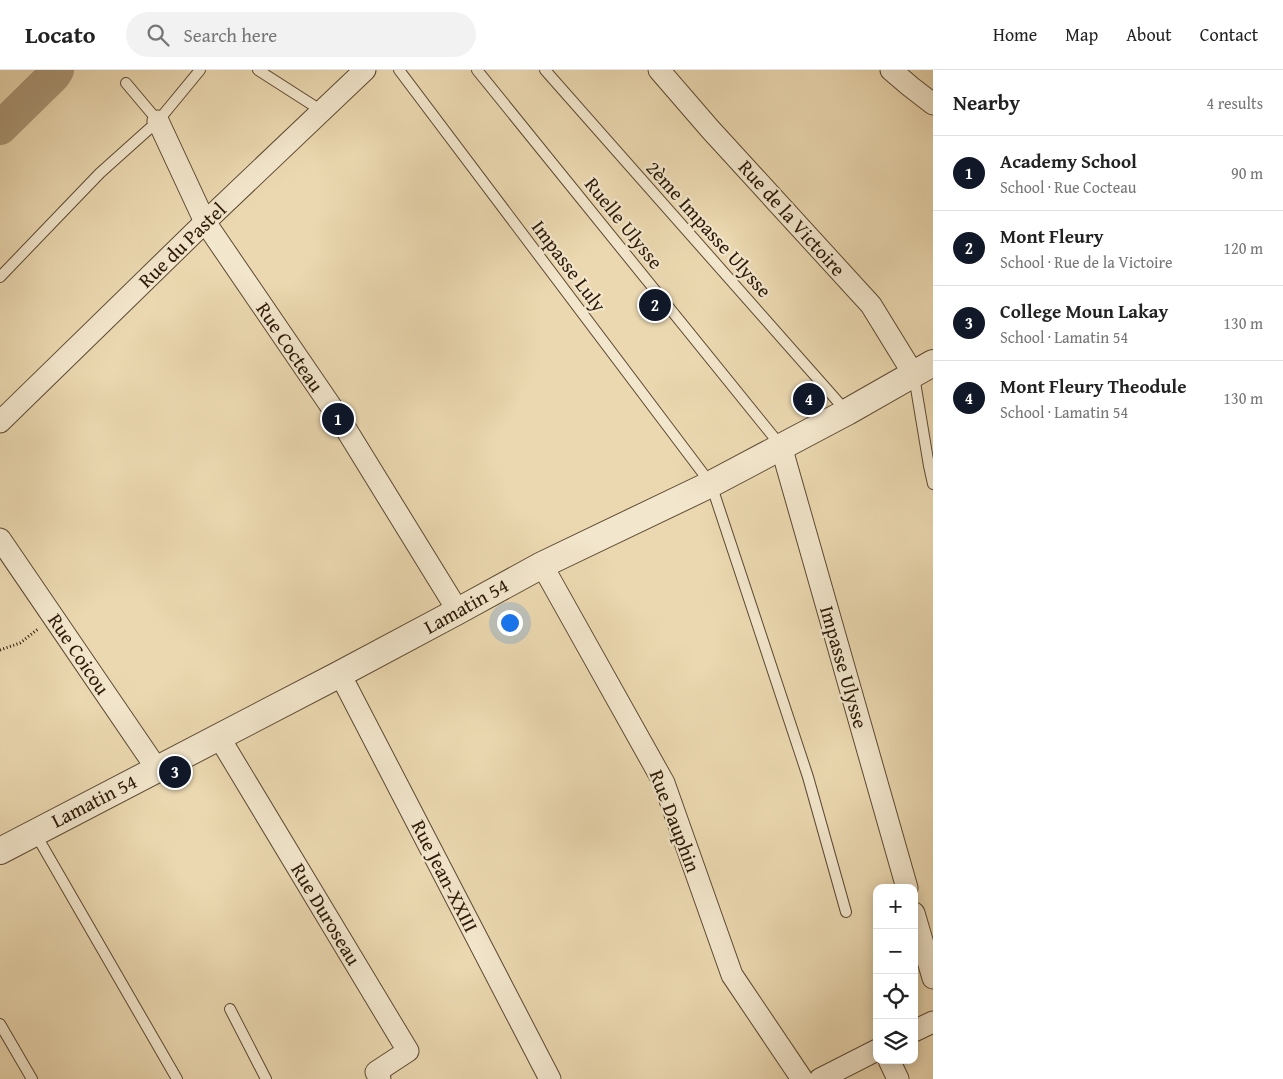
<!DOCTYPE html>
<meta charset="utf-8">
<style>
:root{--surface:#fff;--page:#f2f2f2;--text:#222;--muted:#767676;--line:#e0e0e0;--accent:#111827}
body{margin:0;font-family:"Gentium Book Plus",serif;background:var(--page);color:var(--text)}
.controls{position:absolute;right:15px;bottom:15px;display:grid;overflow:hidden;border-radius:10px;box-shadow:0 2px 12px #0003}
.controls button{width:45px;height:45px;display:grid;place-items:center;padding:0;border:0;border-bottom:1px solid var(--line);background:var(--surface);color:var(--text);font:25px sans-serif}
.you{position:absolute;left:509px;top:552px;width:18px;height:18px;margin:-12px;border:4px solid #fff;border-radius:50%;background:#1a73e8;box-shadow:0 0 0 8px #1a73e833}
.badge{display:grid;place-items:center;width:32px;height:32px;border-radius:50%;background:var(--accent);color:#fff;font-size:16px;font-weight:700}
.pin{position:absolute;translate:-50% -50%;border:2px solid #fff;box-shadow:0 1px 5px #0006}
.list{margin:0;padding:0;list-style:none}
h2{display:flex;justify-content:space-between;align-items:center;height:65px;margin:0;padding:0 20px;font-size:21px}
h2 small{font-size:16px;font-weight:400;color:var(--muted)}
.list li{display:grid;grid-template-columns:32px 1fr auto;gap:15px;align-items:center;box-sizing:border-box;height:75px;padding:0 20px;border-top:1px solid var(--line)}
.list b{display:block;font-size:19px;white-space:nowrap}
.list p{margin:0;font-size:16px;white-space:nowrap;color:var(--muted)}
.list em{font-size:16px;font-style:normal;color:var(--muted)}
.icon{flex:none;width:28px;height:28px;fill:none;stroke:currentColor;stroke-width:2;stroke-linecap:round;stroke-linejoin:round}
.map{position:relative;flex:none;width:933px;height:1009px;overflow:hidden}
header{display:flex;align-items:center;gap:30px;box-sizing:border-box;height:70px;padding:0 25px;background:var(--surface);border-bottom:1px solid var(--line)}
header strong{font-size:24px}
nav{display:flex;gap:28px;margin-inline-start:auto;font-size:18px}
.search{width:350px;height:45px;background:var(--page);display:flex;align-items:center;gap:12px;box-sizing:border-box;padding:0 18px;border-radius:28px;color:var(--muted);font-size:19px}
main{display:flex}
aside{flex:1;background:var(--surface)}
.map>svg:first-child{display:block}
</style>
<header>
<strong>Locato</strong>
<div class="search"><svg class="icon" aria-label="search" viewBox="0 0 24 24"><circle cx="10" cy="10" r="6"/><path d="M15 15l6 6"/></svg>Search here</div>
<nav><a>Home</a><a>Map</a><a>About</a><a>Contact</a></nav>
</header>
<main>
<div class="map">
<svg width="933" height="1009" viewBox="0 0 933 1009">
<rect width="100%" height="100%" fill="#ebd8b0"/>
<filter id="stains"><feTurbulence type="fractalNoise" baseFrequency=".004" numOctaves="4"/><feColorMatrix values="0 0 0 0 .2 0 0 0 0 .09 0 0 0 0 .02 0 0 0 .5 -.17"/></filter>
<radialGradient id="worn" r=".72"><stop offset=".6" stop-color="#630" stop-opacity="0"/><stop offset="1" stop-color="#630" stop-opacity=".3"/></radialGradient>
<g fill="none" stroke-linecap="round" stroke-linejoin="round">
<polyline stroke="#aa9777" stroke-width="34" points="0,58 54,5 57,0"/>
<g stroke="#5c4932" stroke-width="12">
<g id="service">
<polyline points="258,0 322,41"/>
<polyline points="399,0 711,414 808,707 846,842"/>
<polyline points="477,0 781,376"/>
<polyline points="545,0 847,342"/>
<polyline points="126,13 158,51"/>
<polyline points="0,207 100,103 158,51 200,0"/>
<polyline points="914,306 929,396 933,414"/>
<polyline points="35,763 177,1009"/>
<polyline points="230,939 266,1009"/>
<polyline points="0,954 32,1009"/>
</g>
</g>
<g stroke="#5c4932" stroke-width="23">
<g id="minor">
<polyline points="659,0 710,59 871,235 914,305"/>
<polyline points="891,0 911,17 933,34"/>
<polyline points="158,51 205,152 341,351 458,541"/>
<polyline points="0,352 205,152 365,0"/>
<polyline points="781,376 907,818"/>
<polyline points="0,469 157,699"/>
<polyline points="542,495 664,713 732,905 802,1009"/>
<polyline points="340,604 550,1009"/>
<polyline points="219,667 408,981 376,1002 380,1009"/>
<polyline points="914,843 933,908"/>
<polyline points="914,961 933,952"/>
<polyline points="889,990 898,1009"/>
<polyline points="820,1009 877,980"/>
</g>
</g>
<g stroke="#5c4932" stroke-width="28">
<polyline id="tertiary" points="0,781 340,604 458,541 542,495 711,414 847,342 933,293"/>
</g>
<polyline stroke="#2d1908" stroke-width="3" stroke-dasharray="1 2.5" stroke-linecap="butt" points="0,580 20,573 38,559"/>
<use href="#service" stroke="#f2e6cc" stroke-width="10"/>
<use href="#minor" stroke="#f2e6cc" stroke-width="21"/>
<use href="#tertiary" stroke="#f2e6cc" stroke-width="26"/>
</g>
<g text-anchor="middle" stroke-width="4.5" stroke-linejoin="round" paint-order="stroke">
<g font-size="20" fill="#2d1908" stroke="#f2e6cc">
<text transform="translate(792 148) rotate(48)" y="7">Rue de la Victoire</text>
<text transform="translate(624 153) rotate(51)" y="7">Ruelle Ulysse</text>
<text transform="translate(709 159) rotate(48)" y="7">2ème Impasse Ulysse</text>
<text transform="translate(182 175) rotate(-44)" y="7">Rue du Pastel</text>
<text transform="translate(569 196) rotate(53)" y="7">Impasse Luly</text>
<text transform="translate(290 277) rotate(56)" y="7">Rue Cocteau</text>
<text transform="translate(466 536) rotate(-29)" y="7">Lamatin 54</text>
<text transform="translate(79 584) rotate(56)" y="7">Rue Coicou</text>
<text transform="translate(844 597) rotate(74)" y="7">Impasse Ulysse</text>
<text transform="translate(94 731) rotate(-27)" y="7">Lamatin 54</text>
<text transform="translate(675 751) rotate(69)" y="7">Rue Dauphin</text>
<text transform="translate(445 806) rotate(63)" y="7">Rue Jean-XXIII</text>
<text transform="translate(326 844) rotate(59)" y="7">Rue Duroseau</text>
</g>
</g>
<rect width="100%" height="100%" filter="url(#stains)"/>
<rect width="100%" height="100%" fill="url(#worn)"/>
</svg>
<div class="controls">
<button>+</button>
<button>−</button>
<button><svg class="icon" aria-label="locate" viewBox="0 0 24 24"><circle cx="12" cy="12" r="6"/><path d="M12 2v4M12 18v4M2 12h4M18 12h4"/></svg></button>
<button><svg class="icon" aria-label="layers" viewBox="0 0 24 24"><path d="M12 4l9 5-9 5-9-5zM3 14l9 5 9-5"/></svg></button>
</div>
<div class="you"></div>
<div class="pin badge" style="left:338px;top:349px">1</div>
<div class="pin badge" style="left:655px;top:235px">2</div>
<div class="pin badge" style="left:175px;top:702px">3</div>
<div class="pin badge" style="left:809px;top:329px">4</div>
</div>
<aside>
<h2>Nearby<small>4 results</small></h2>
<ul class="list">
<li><span class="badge">1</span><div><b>Academy School</b><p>School · Rue Cocteau</p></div><em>90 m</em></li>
<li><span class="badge">2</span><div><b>Mont Fleury</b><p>School · Rue de la Victoire</p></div><em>120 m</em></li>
<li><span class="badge">3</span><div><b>College Moun Lakay</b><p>School · Lamatin 54</p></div><em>130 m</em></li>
<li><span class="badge">4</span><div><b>Mont Fleury Theodule</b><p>School · Lamatin 54</p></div><em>130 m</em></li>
</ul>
</aside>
</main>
